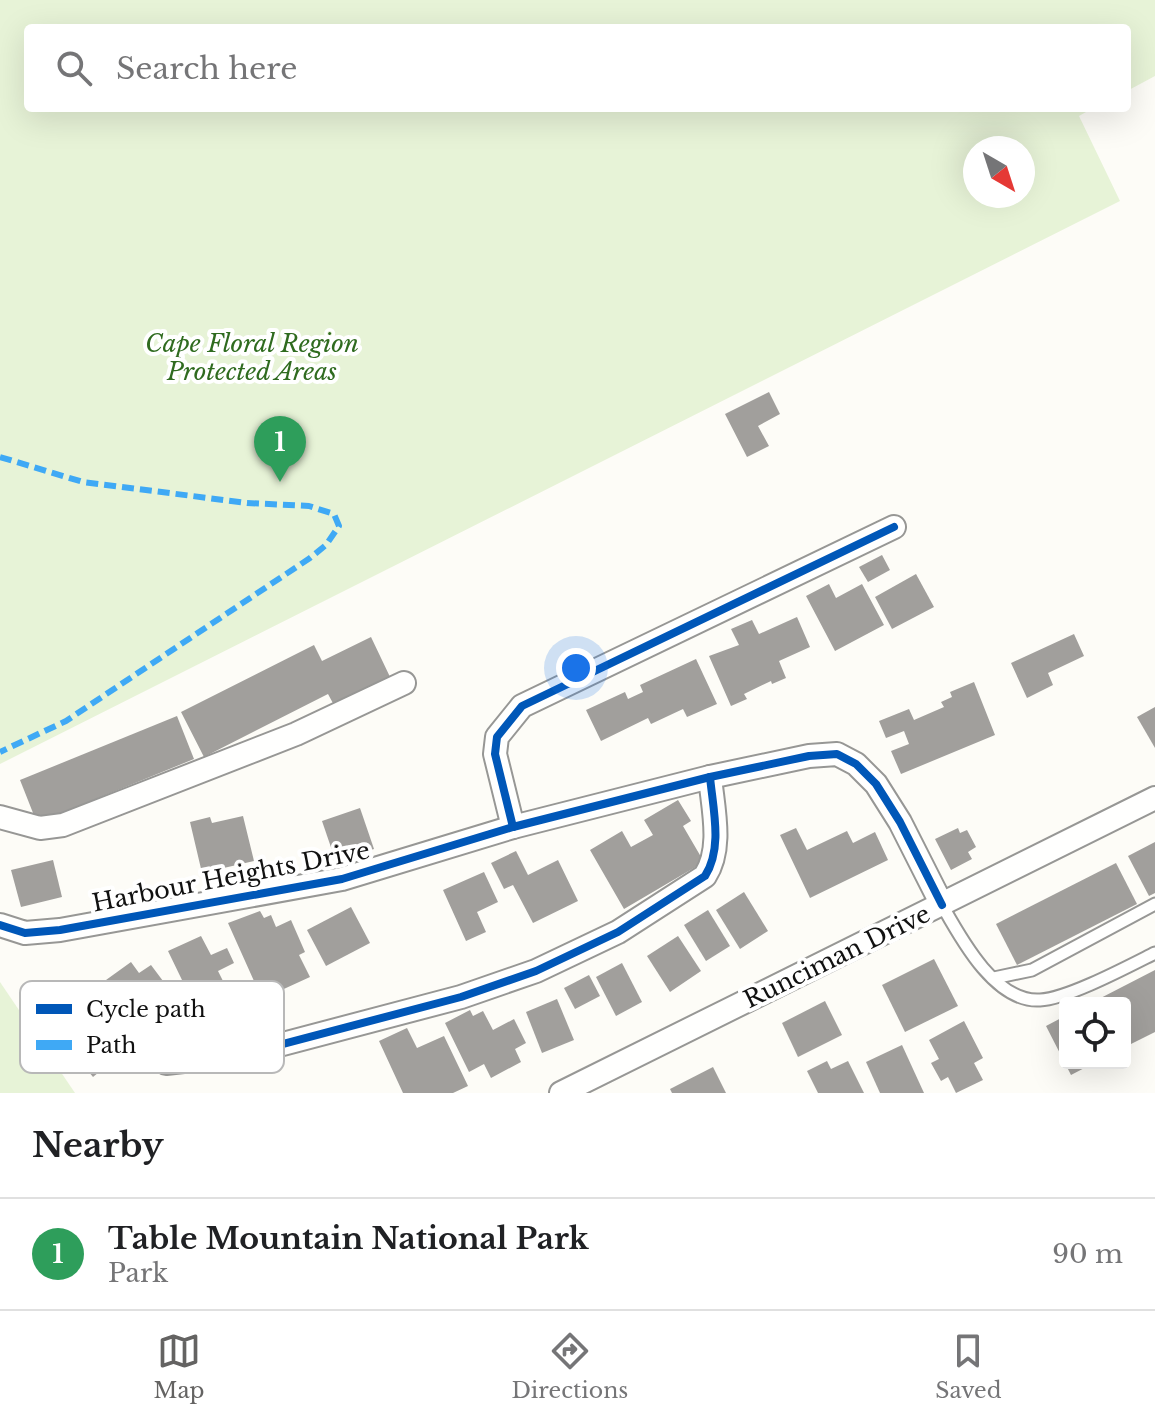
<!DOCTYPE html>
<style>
:root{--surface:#fff;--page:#f2f2f2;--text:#202124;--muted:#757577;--line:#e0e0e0;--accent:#646362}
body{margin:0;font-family:"Libre Baskerville",serif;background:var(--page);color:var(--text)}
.controls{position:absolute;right:24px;bottom:24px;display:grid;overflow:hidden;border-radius:8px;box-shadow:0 8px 32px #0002}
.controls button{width:72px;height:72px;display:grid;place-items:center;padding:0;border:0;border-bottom:2px solid var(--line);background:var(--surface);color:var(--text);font:40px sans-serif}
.compass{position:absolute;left:963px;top:136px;width:72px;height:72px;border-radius:50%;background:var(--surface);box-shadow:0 8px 32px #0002;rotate:141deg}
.you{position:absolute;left:576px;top:668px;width:28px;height:28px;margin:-20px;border:6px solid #fff;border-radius:50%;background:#1a73e8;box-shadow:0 0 0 12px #1a73e833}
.badge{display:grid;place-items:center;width:52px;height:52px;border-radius:50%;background:var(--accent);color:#fff;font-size:26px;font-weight:700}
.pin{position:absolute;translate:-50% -66px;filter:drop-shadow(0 2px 4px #0008)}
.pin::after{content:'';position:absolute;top:42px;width:28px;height:24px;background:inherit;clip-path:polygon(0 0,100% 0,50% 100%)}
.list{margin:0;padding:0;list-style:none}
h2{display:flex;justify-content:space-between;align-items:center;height:104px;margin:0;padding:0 32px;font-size:34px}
h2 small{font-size:26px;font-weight:400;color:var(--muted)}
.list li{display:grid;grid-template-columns:52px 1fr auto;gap:24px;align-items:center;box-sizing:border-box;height:112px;padding:0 32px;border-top:2px solid var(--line)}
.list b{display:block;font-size:30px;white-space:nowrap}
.list p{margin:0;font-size:26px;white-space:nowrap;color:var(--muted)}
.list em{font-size:26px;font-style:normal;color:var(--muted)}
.icon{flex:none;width:44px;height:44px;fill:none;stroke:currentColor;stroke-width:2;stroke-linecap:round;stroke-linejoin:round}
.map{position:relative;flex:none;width:1155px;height:1093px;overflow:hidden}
.search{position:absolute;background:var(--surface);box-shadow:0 8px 32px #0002;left:24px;right:24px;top:24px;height:88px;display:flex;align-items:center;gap:20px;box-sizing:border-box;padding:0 28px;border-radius:8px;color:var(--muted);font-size:30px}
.sheet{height:216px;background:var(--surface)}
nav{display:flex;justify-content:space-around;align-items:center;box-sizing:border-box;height:112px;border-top:2px solid var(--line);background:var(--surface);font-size:22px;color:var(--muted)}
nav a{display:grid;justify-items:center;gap:4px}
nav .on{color:var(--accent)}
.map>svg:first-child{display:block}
</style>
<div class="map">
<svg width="1155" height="1093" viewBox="0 0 1155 1093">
<rect width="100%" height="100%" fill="#fdfcf7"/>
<g fill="#e7f3d7" fill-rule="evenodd">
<path d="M 0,0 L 1155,0 L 1155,76 L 1127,91 L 1127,28 L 28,28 L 28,108 L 1093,108 L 1079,116 L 1120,201 L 0,764 ZM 1023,148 L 1023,196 L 975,196 L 975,148 Z"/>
<polygon points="0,982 75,1093 0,1093"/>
</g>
<g fill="#a19f9c">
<polygon points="769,392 780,414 758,426 769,446 747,457 725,414"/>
<polygon points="882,555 890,570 868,582 859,567"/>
<polygon points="916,574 934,607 892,629 875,597"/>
<polygon points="829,584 836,598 862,584 884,625 835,651 806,596"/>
<polygon points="797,617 810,647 779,661 786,678 772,684 771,681 744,694 747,699 731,706 709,656 739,645 731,629 752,620 759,634"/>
<polygon points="1074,634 1084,656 1048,673 1053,685 1027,698 1011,663"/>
<polygon points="371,637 391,679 335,707 328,694 204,757 181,712 314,645 322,661"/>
<polygon points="696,659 717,704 687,717 683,709 651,724 648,718 601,741 586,710 625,692 628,699 643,692 640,685"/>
<polygon points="974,682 995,735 901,774 891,751 909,744 904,731 886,738 879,721 909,709 914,720 944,707 941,702 952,697 950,692"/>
<polygon points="1155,707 1155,748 1137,717"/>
<polygon points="177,716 194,759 37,823 20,780"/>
<polygon points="678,800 691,821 683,826 704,862 624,909 590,850 622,831 631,847 653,835 644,820"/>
<polygon points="360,808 374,849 336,862 322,821"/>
<polygon points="243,816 254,861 202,873 190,822 210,817 212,823"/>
<polygon points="796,828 807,850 847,831 853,843 875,832 888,860 810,898 780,835"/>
<polygon points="958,828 960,833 967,830 976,847 968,852 972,859 951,870 935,839"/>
<polygon points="1155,842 1155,893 1149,896 1128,856"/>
<polygon points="516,851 528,875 558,860 578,901 533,923 513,885 504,889 491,863"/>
<polygon points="53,860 62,897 21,907 11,870"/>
<polygon points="1116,863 1137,904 1017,965 996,924"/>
<polygon points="484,872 498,902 477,912 486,932 466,941 443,890"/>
<polygon points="744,892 768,931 740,949 716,910"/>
<polygon points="351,907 370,943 326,966 307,930"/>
<polygon points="708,910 730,946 706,961 684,925"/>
<polygon points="260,911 264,918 271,915 276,927 291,920 305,952 299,955 310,977 262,999 228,923"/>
<polygon points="201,936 211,955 227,948 234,963 218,971 229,993 196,1009 168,951"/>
<polygon points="678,936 701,971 670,992 647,956"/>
<polygon points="934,959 958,1006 905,1032 882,985"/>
<polygon points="131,962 139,973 151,965 181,1005 145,1032 106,980"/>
<polygon points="622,963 642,1002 616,1016 596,977"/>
<polygon points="1155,970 1155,1032 1125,1047 1125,1003 1091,1003"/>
<polygon points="589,975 600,996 575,1009 564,988"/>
<polygon points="557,999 574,1040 542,1053 526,1012"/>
<polygon points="825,1001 842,1035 798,1057 782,1023"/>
<polygon points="470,1010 473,1016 483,1011 493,1030 514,1019 526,1043 515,1049 521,1062 491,1078 484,1064 469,1072 445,1023"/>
<polygon points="1065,1016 1065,1063 1094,1063 1071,1075 1046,1026"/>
<polygon points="113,1021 133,1044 93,1077 74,1054"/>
<polygon points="964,1021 983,1058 974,1063 983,1080 956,1093 948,1077 941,1081 931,1063 939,1059 929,1040"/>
<polygon points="407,1028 417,1048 444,1036 468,1086 453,1093 403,1093 379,1041"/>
<polygon points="902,1045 924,1093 880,1093 866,1062"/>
<polygon points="827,1061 831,1069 848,1061 864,1093 818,1093 807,1071"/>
<polygon points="713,1067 726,1093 672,1093 670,1089"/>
</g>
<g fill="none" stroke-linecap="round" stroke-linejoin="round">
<g stroke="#979795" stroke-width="15">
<g id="service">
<path d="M 942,905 C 960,937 995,1003 1040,1000 C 1067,999 1129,966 1155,953"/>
<polyline points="994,978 1032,970 1155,904"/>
</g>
</g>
<g stroke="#979795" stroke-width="26">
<g id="minor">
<polyline points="0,817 40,828 63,825 296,734 404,683"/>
<polyline points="513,827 495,754 497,737 522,706 894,527"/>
<polyline points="0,925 25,933 60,930 342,879 513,827 710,777 809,756 837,754 856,764 876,784 900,822 942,905"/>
<path d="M 166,1063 L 245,1054 L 461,997 L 536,971 L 618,932 L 705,876 C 723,848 713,809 710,777"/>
<polyline points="561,1093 1155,798"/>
</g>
</g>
<use href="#service" stroke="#fffffe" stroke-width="11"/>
<use href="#minor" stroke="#fffffe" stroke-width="22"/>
<polyline stroke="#3fa9f5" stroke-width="6" stroke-dasharray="12 6" stroke-linecap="butt" points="0,457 83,482 247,503 309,506 334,514 339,526 326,545 310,558 66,721 0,752"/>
<g stroke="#fff" stroke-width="13">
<g id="cycleway">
<polyline points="513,827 495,754 497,737 522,706 894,527"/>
<polyline points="0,925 25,933 60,930 342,879 513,827 710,777 809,756 837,754 856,764 876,784 900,822 942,905"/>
<path d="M 166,1063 L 245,1054 L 461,997 L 536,971 L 618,932 L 705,876 C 723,848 713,809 710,777"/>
</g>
</g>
<use href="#cycleway" stroke="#0057b8" stroke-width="8"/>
</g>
<g text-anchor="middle" stroke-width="8" stroke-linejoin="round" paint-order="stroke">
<g font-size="24" font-style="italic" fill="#2f6b1f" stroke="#fff">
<text x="252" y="352">Cape Floral Region<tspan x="252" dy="28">Protected Areas</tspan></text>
</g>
<g font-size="24" fill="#111" stroke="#fff">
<text transform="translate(231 877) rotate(-11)" y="8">Harbour Heights Drive</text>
<text transform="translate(837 957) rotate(-26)" y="8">Runciman Drive</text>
</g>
</g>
<rect x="20" y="981" width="264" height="92" rx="12" fill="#fff" stroke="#b8b8b8" stroke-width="2"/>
<rect x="36" y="1004" width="36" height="10" fill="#0057b8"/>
<rect x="36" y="1040" width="36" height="10" fill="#3fa9f5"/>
<g font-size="22" fill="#111">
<text x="86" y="1017">Cycle path</text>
<text x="86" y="1053">Path</text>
</g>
</svg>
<div class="controls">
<button><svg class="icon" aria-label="locate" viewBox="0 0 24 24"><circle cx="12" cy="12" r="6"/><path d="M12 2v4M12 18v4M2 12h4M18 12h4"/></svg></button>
</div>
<svg class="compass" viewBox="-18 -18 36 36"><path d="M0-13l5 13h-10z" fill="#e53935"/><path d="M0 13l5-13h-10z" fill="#757577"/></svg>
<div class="you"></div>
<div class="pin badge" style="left:280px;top:482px;background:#2e9e5b">1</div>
<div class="search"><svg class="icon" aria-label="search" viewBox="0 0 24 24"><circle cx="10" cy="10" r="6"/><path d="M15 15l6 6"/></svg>Search here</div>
</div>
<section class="sheet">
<h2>Nearby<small></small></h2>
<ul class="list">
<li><span class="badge" style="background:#2e9e5b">1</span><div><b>Table Mountain National Park</b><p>Park</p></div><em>90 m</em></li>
</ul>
</section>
<nav>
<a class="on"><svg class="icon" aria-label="map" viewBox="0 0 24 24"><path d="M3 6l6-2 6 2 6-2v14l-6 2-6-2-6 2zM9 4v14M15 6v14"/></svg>Map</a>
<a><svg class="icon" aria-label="directions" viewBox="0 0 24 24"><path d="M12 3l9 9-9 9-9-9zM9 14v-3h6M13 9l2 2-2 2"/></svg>Directions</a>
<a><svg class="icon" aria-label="saved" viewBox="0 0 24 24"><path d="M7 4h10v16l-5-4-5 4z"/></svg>Saved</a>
</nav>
